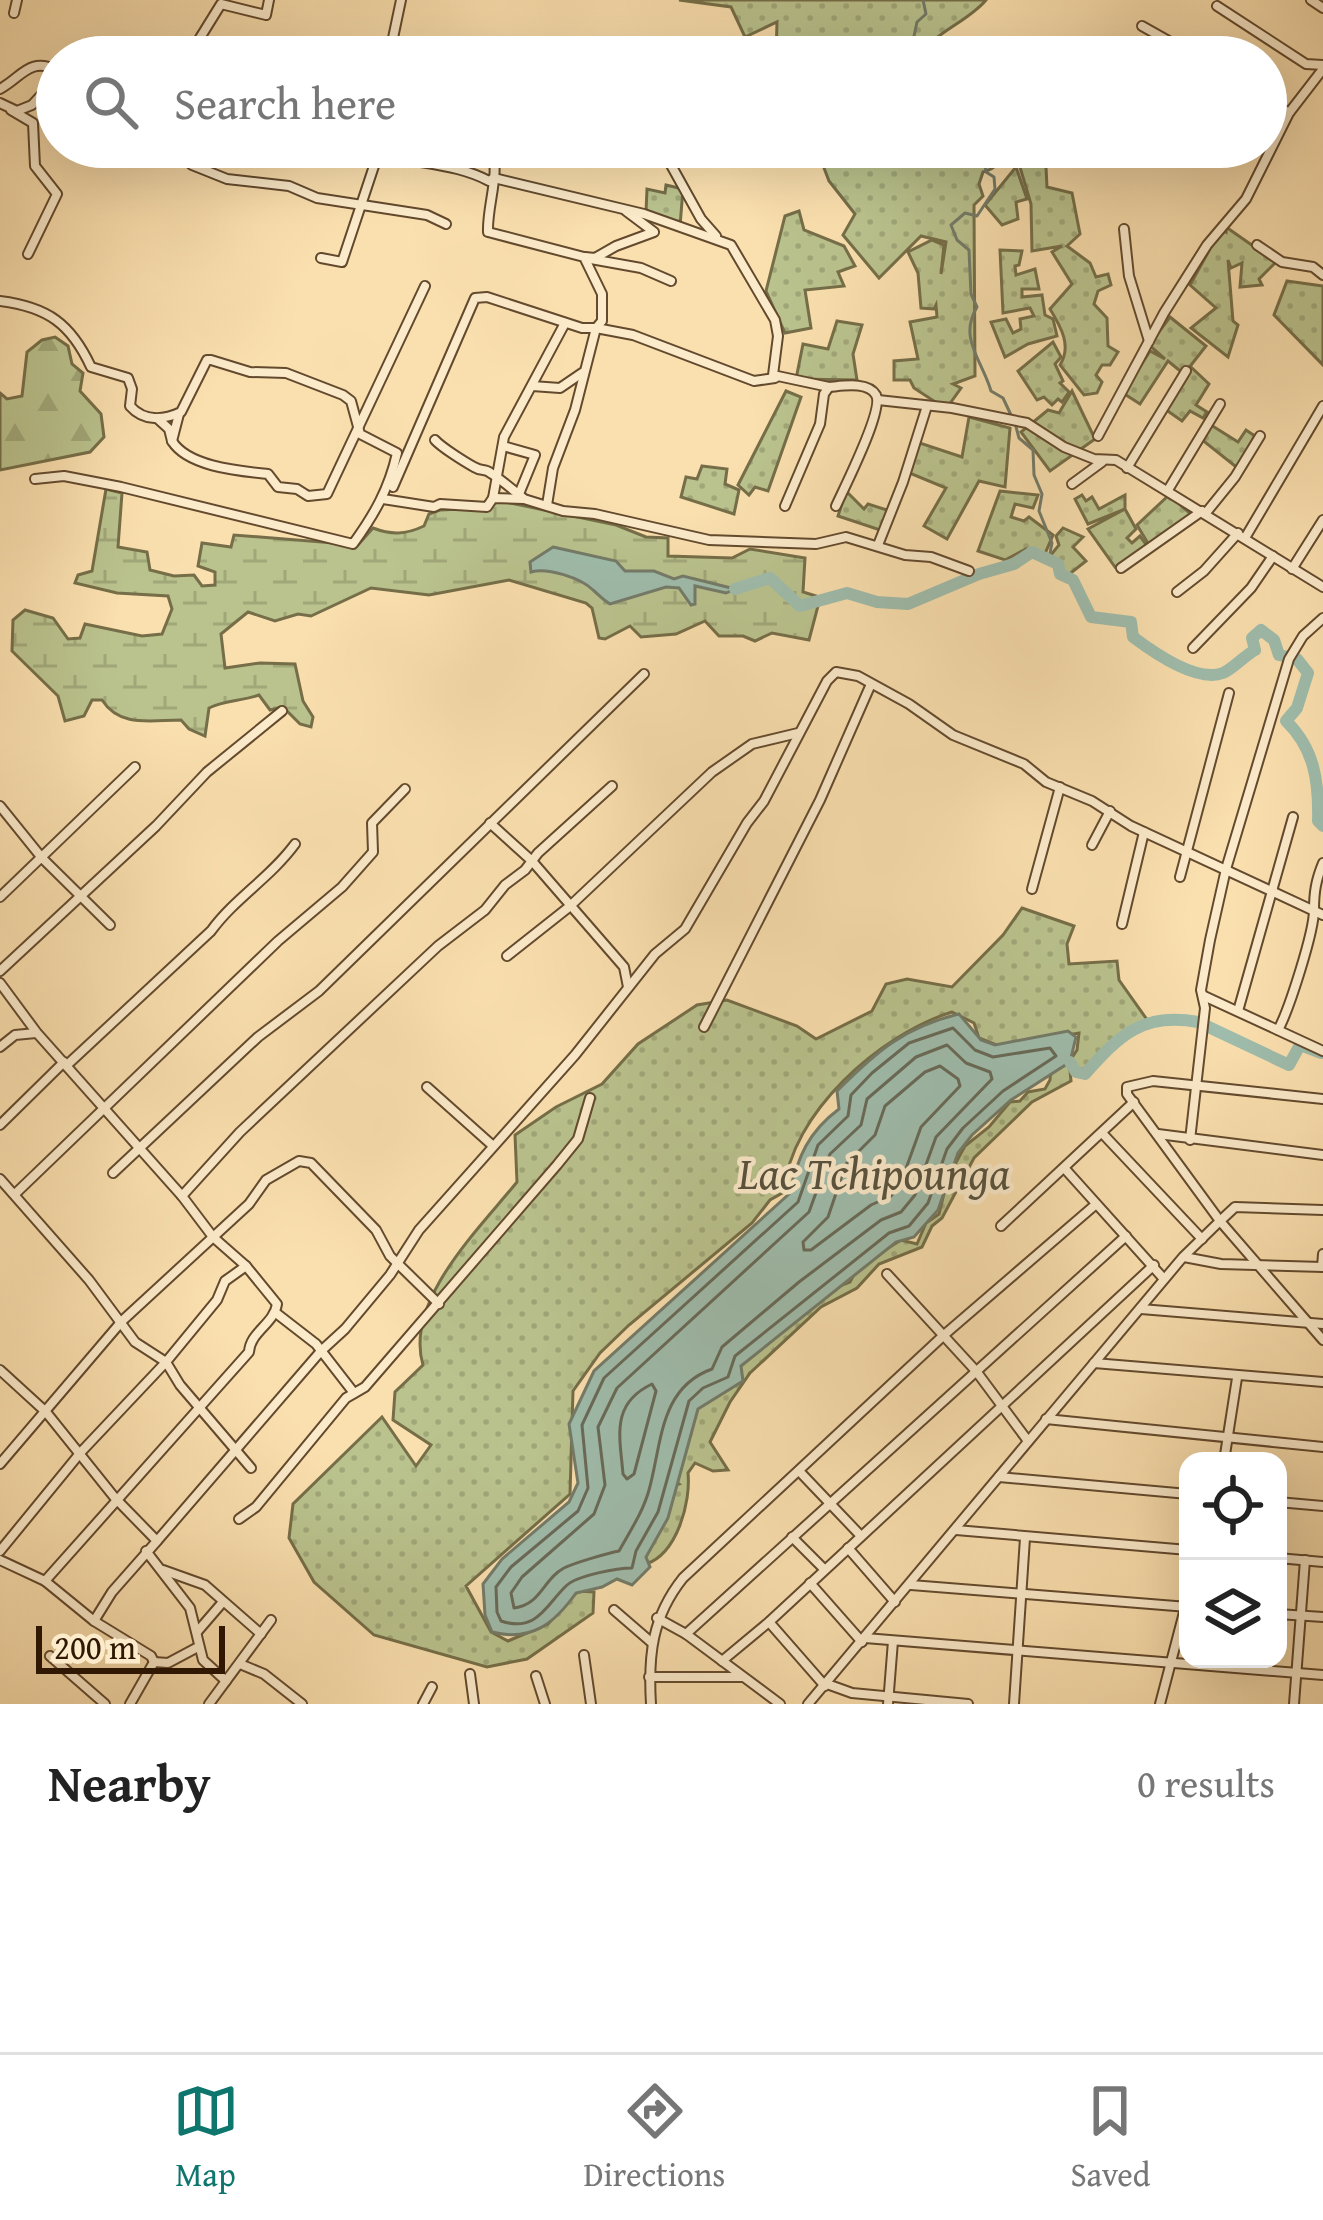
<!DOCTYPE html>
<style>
:root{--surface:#fff;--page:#f6f6f6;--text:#222;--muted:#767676;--line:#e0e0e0;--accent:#0f766e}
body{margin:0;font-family:"Gentium Book Plus",serif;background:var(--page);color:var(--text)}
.controls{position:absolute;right:36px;bottom:36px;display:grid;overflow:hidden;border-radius:24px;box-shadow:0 12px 48px #0002}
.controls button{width:108px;height:108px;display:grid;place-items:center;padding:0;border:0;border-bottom:3px solid var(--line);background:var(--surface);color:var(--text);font:60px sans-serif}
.scale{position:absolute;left:36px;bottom:30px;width:189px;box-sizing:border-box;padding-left:12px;border:6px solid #301803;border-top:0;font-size:33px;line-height:42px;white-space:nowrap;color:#301803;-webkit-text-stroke:9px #fcebcb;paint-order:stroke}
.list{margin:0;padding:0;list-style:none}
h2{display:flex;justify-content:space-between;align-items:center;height:156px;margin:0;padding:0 48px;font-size:51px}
h2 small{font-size:39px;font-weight:400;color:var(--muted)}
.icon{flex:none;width:66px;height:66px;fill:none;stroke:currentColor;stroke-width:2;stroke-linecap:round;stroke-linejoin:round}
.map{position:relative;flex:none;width:1323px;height:1704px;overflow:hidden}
.search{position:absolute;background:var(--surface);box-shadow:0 12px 48px #0002;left:36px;right:36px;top:36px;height:132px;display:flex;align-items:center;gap:30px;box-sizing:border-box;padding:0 42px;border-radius:66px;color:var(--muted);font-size:45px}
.sheet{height:348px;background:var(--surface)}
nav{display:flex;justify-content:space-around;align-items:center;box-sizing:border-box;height:168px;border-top:3px solid var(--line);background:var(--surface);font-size:33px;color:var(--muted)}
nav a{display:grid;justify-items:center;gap:6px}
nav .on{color:var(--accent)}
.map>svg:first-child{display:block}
</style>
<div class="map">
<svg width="1323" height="1704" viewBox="0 0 1323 1704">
<defs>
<pattern id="green-dots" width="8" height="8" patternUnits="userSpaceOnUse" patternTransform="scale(3)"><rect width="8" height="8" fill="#bac38e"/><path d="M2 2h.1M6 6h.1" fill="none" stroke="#a0a779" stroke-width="1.8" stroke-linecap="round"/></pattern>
<pattern id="forest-firs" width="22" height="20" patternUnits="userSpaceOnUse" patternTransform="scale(3)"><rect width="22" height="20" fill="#bac38e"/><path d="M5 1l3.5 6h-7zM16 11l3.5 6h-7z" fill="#a0a779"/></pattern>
<pattern id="wetland-marsh" width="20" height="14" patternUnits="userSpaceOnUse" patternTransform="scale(3)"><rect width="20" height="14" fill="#bac38e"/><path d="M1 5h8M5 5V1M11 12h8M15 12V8" fill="none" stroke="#a0a779"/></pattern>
</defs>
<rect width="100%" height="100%" fill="#fbe0af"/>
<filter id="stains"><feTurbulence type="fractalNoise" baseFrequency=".00167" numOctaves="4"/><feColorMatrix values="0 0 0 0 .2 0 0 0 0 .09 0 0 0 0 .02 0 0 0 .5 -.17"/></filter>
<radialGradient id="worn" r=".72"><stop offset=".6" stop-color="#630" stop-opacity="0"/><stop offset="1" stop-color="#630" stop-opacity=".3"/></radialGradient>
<g fill="url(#green-dots)" stroke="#756e48" stroke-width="3">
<path d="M 679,0 L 986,0 C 968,22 932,33 920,57 L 776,57 L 777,22 L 745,37 L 731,7 Z"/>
<path d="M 816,147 L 1004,147 C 1002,162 997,168 983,172 L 979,184 L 983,196 L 974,205 L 975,376 L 953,384 L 961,388 L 946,409 L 914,388 L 910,380 L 894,380 L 894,361 L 918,359 L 910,322 L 937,317 L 936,305 L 934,309 L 921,308 L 918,273 L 908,252 L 932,240 L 944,245 L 941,274 L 946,242 L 921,236 L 879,278 L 843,235 L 855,214 L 829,181 Z"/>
<path d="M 1014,147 L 1045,147 L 1047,187 L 1072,193 L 1080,234 L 1067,246 L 1090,263 L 1096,277 L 1108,274 L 1111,285 L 1098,291 L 1094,304 L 1107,318 L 1108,346 L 1118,352 L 1110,365 L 1102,365 L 1096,375 L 1102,382 L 1097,393 L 1084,395 L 1060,365 C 1072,346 1061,327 1050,309 L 1072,284 L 1052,252 L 1062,246 L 1032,251 L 1031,204 Z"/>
<polygon points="1016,167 1027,199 1016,202 1018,219 1002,225 985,205"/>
<polygon points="666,185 683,189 680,226 646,212 647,189 665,193"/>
<polygon points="799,211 804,230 844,246 855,266 838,272 844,286 805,290 811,328 785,333 766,291 785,216"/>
<polygon points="1226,227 1276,262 1259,279 1262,285 1240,287 1242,263 1231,268 1228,260 1233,321 1238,325 1228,357 1191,328 1216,308 1190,285 1221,229 1226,232"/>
<polygon points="1000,250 1022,251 1019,265 1015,266 1016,275 1035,269 1039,289 1022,289 1022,297 1042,295 1045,315 1053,319 1057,336 1028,344 1005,357 991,322 1006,319 1013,333 1021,329 1020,319 1034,316 1030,308 1003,313"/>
<polygon points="1287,281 1323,286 1323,365 1274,315"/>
<polygon points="1170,317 1206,346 1184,374 1168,361 1140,404 1123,393 1150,351 1165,359 1149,345"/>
<polygon points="837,321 862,325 853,354 857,380 796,379 803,344 828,349"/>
<polygon points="1053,342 1061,357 1055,364 1063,381 1060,383 1069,392 1062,402 1058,399 1052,405 1044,397 1037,400 1018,371"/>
<polygon points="1192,368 1209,384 1196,405 1207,412 1203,418 1190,411 1182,421 1165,409"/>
<polygon points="786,391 801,397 768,491 755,487 749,495 738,485"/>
<polygon points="1072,391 1095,439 1050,471 1021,432 1048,410 1059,413"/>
<polygon points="969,417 1010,428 1005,487 979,481 947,539 924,526 946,488 907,472 920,443 962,457"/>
<polygon points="1211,425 1238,442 1246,430 1258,438 1240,470 1201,439"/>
<polygon points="702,466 727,469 725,484 739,490 734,514 681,497 686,477 697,479"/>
<polygon points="846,491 864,509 868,504 890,511 880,530 838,516"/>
<polygon points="1000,491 1038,495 1033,508 1015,504 1011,517 1024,521 1029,517 1053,535 1044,556 1026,549 1005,560 978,551"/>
<polygon points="1082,495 1086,501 1092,497 1099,509 1125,495 1125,509 1136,529 1127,538 1132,543 1140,536 1148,547 1115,567 1088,529 1125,509 1088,524 1075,499"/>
<polygon points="1169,495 1193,516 1149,545 1137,525"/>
<polygon points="1063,528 1083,537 1073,547 1086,561 1067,576 1050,556 1059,545 1056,536"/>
<path d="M 1022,908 L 1074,926 L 1067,944 L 1069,964 L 1117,961 L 1119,980 L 1148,1021 L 1089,1068 L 1070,1071 L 1071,1081 L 1032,1102 L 974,1158 L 942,1218 L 932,1226 L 922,1247 L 879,1264 L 857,1288 L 821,1307 L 750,1373 L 730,1402 L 710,1442 L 728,1470 L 713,1471 L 695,1463 L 688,1473 C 691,1502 677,1554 646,1564 L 640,1557 L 668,1488 L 679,1484 L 674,1480 C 680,1458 684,1426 697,1407 C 722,1372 809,1295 850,1282 L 858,1267 L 901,1240 L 917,1244 L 926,1223 L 939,1214 L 948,1177 L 965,1146 L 989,1127 L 1010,1102 L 1020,1101 L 1028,1092 L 1045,1089 L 1050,1080 L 1051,1065 L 1067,1065 L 1077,1050 L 1079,1033 L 999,1046 L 979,1038 L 974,1023 L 952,1012 C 881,1034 790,1113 784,1192 L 770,1200 L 752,1223 L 629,1325 L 600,1353 L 573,1391 L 570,1494 L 466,1586 L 491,1632 L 508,1641 L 548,1624 L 578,1591 L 594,1592 L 593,1613 L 527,1659 L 487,1667 L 374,1635 L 314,1582 L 289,1538 L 293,1504 L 382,1417 L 416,1466 L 431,1445 L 393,1420 L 395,1392 L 423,1365 C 404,1301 479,1229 517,1182 L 515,1135 L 556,1107 L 602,1084 L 638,1044 L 697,1005 L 727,1000 L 797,1026 L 816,1039 L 872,1011 L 886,984 L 907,979 L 952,987 L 1003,935 Z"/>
</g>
<polygon fill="url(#forest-firs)" stroke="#756e48" stroke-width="3" points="55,337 68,346 72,364 83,373 80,391 101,414 104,437 90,452 0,470 0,393 7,399 22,396 27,352 42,340"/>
<path fill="url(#wetland-marsh)" stroke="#756e48" stroke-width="3" d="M 106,489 L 122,493 L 118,547 L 147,552 L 150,570 L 174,576 L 194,575 L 202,586 L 215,585 L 215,572 L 198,566 L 202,543 L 231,547 L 234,535 L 358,545 L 373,528 C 391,535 405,535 424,526 L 429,514 L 440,510 L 481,508 L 501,501 L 616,525 L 646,537 L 668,538 L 668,556 L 732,558 L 750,549 L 805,558 L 803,592 L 816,596 L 818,606 L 809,640 L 772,633 L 755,641 L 743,636 L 719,636 L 705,621 L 676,634 L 641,637 L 630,626 L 605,639 L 599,638 L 592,608 L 586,603 L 509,580 L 429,595 L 371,588 L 311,616 L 298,614 L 275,621 L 248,612 L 221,634 L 225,668 L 260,663 L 295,664 L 303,701 L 313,717 L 311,727 L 300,724 L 283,707 L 270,710 L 259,695 C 243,701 224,700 209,708 L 205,736 L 189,729 L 181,720 C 151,720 120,728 102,700 L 92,700 L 84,716 L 65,721 L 58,696 L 12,651 L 13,620 L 25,610 L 53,618 L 68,639 L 80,638 L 85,624 L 142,636 L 162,634 L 172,609 L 168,596 L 117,593 L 75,583 L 78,575 L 92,571 Z"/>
<g fill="#9fbdad" stroke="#737b69" stroke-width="3">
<path d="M 553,547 L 616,561 L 625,571 L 654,571 L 674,579 L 683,576 L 735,589 L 726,593 L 695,586 L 695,604 L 691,605 L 679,588 L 666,587 L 610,604 C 603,600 599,595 593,590 C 581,578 547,567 531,572 L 530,562 Z"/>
<path d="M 959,1014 L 981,1040 L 995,1045 L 1068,1031 L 1076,1037 L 1070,1062 L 1011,1100 L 972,1135 L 958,1153 L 938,1210 L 914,1237 L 896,1242 L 741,1366 L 743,1381 L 698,1409 L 668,1518 L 646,1557 L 650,1567 L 632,1585 L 617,1579 L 602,1587 L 576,1593 C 554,1624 531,1642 492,1632 L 485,1615 L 483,1584 L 502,1559 L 569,1502 L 578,1483 L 569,1424 L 594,1371 L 789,1194 C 798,1157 808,1132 839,1109 L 837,1091 C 876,1052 904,1027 959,1014 Z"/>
</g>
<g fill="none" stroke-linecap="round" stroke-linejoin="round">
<g stroke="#686a58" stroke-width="3">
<path d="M 953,1028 L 975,1050 L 993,1057 L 1050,1048 L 1056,1056 L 1003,1091 L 963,1128 L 947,1149 L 928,1203 L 909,1226 L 889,1233 L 735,1356 L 728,1377 L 703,1388 L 689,1401 L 658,1512 L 636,1551 L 632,1568 C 619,1568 577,1575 566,1586 C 546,1605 537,1633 501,1621 L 497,1612 L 496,1587 L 511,1567 L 578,1511 L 588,1488 L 582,1425 L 604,1378 L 798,1202 L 818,1145 L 848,1116 L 851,1095 L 872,1073 L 909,1043 Z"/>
<path d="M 947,1045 L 966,1063 L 990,1072 L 992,1079 L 936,1137 L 915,1195 L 901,1212 L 881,1220 L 799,1282 L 722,1347 L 712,1369 C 659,1388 662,1444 649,1490 C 643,1512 630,1531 619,1551 C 608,1553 574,1563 564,1568 C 543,1579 541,1605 514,1608 L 511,1593 L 522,1577 L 594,1514 L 605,1485 L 598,1427 L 617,1388 L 809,1212 L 830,1154 L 861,1125 L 867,1099 L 916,1057 Z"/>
<polygon points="940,1066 958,1079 960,1086 921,1127 900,1185 891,1196 871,1205 811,1250 804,1250 803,1242 828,1217 846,1164 875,1135 885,1106 925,1072"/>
<path d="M 652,1384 L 656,1391 L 634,1474 L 627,1479 L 623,1474 C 620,1437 610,1404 652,1384 Z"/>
</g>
<g stroke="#737b69" stroke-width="3">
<polyline points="902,57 904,45 913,41 917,22 926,14 923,0"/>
<path d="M 960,147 L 985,164 L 986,172 L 994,177 L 995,189 L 977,216 L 965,213 L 951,225 L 957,240 L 969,250 L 971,294 L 977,307 C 958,338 982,360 991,391 L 1003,398 L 1011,415"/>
<polyline points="1015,423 1019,438 1033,450 1034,475 1042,494 1039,511 1052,543 1049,558"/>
</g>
<g stroke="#9fbdad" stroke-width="12">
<path d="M 735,589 L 770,578 L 800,606 L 847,593 L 877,602 L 908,604 L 979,574 L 1014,564 L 1032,552 L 1058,564 L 1060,574 L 1073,580 L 1091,617 L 1131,622 L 1133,637 C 1153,652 1197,683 1223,673 C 1233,669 1244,656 1255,650 L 1252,638 L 1261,630 L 1274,640 L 1279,655 L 1297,659 L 1308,673 L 1297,708 L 1286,721 C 1315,749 1319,783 1318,821 L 1323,826"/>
<path d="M 1070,1062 L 1076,1072 L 1085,1074 C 1119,1036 1142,1012 1198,1022 L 1289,1065 L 1300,1045 L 1321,1053"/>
</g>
<g stroke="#634a2e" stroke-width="12">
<g id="minor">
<polyline points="1311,0 1323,8"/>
<polyline points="1217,6 1306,64 1323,65"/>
<polyline points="14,13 17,0"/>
<polyline points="1142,26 1197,57"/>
<polyline points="392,42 424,44 472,57"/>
<polyline points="588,49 605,57"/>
<polyline points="171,57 195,46 221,4 266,15 269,0"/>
<polyline points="389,57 401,0"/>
<path d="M 0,89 C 22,77 29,57 57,70"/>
<polyline points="1266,99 1289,113"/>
<polyline points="0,103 17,111 32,105 44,92 57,95"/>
<polyline points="11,110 33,123 35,166 57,194 28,254"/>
<polyline points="171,147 192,165 227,179 289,186 317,198 427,215 446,224"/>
<path d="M 362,147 C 407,166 450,160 489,181 L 494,178 L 644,214 L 731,245 L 775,320 L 778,336 L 773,375 L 829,387 L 824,394 L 820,424 L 785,506"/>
<polyline points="622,147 664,155"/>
<polyline points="661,147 701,219 716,236"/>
<polyline points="1134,147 1152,161 1185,147"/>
<polyline points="1124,229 1129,276 1149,341"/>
<polyline points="1257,245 1282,262 1313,267 1323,275"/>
<polyline points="585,257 595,258 616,246 654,232 626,211"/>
<polyline points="321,258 342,262 378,154"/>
<polyline points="591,259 641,268 671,281"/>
<path d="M 0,301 C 48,307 71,324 91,367 L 128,378 L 132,389 L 130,406 C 144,422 164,420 181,412 L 207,360 L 211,360 L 250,372 L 286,373 L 343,395 L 351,401 L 360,434 L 397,453 C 389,489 374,515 353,544 L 121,487 L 64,476 L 35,479"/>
<polyline points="532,386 560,388 582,373"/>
<path d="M 829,387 C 842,386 868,381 876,395 C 884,410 844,488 836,506"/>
<polyline points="878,400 952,408 1027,423 1064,447 1094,459 1116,460 1323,587"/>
<polyline points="158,419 169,429 172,441 179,414"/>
<polyline points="1098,436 1164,313 1207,245 1246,199 1289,113 1323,69"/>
<path d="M 435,440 C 441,447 465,462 474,467 C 484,473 483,467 492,474 C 503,481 513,490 523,498"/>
<path d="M 172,441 C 188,467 240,471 268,474 L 278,487 L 297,489 L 308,496 L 327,494 L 425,286"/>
<polyline points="503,446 535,455 519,494"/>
<polyline points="1127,468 1186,371"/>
<polyline points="1072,484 1102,462"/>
<path d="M 393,487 L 475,298 L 487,297 L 582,328 L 596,328 L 602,321 L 602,294 L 584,257 L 488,232 C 487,204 501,174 491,147"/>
<polyline points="1168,490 1220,404"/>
<polyline points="493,498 504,437 565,323"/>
<polyline points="383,499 434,507 440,504 487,507 493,498 524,499 563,511 595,514 709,540 816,544 846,537 905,555 931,557 969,571"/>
<polyline points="547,505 553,468 575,410 596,328 633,335 754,381 775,378"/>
<polyline points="1205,514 1235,477 1260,436"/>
<polyline points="1245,538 1323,406"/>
<polyline points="878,545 903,482 927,406"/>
<polyline points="1121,568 1202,511"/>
<polyline points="1292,569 1323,520"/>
<polyline points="1177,592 1204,571 1238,533"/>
<polyline points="1193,648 1251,588 1273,556"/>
<polyline points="0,806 42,858 110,925"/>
<polyline points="490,823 532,861 624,967 628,987"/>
<polyline points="1092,845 1110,811"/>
<polyline points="1180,877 1229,693"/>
<polyline points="1032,889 1060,787"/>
<polyline points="0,897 135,767"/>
<polyline points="1122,924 1144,832"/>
<polyline points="507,956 569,907 712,772 752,744 798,733"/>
<polyline points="0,971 156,826 207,772 282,711"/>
<path d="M 0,983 L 37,1033 L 182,1196 L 213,1237 L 246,1266 L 277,1304 C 274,1324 250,1332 249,1352 L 45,1581"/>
<polyline points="1204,996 1323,1051"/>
<polyline points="1238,1011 1293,817"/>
<polyline points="704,1027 820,800 871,684"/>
<path d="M 1278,1030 C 1289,1010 1314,932 1314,910 C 1314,892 1316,880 1323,863"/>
<polyline points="0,1047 15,1035 36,1033"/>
<path d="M 67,1065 L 211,931 C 235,898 270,878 295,844"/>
<polyline points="427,1087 492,1145"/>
<polyline points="0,1125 64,1062"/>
<polyline points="1102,1133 1202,1239"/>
<polyline points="1158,1134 1323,1155"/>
<polyline points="1190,1140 1205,1008 1201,990 1210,940 1226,869 1289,659 1303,636 1323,618"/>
<polyline points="1066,1170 1164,1279"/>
<polyline points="113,1173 258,1037 319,991 644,674"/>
<polyline points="0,1179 89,1280 135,1342 166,1362 180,1385 251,1468"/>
<polyline points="15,1194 278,941 342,887 373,852 372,823 405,789"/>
<polyline points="182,1196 240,1132 438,946 485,910 505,885 525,870 538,853 612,786"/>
<polyline points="1323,1210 1235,1207 1220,1221 1323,1340"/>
<polyline points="1001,1226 1134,1102"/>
<polyline points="1184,1257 1221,1264 1323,1267"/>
<polyline points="1322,1267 1323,1254"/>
<polyline points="887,1274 976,1371 1028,1441"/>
<polyline points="1141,1309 1323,1324"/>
<polyline points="276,1313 316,1344 354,1393"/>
<polyline points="1094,1363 1323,1382"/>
<polyline points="0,1370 46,1412 115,1498 157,1541 112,1592 94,1621"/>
<polyline points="1046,1419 1323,1447"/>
<polyline points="1224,1461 1237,1378"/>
<polyline points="0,1464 122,1321 249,1204 266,1180 299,1161 311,1163 376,1230 390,1256 439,1304"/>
<polyline points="800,1472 861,1536"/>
<polyline points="999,1477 1188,1494"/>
<polyline points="1278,1502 1323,1506"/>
<polyline points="239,1519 256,1507 346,1398 365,1387 557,1165 578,1139 590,1098"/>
<polyline points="956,1530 1188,1550"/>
<polyline points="792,1537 824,1569"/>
<polyline points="157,1541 321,1351 345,1329 390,1275 419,1230 575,1055 655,954 685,929 747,823 764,801 827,681 836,672 858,676 909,704 953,735 1024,764 1046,782 1092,801 1131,826 1323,915"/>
<polyline points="848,1548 895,1602"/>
<polyline points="0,1551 81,1452 166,1362 217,1300 225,1281 246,1266"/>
<polyline points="146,1551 190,1608 203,1660 226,1681"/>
<polyline points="1278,1558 1323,1562"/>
<polyline points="0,1560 45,1581 94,1621 151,1656 154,1662"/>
<polyline points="163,1570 205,1585 261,1634"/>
<polyline points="810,1583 862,1642"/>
<polyline points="911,1585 1188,1607"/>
<polyline points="614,1610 651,1642"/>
<polyline points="1278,1614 1323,1617"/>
<polyline points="657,1618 686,1634 780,1704"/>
<polyline points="769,1622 825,1686"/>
<polyline points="197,1632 222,1603"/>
<polyline points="686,1634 1126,1236"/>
<polyline points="865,1638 1323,1675"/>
<polyline points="584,1655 591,1704"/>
<polyline points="50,1656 105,1704"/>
<polyline points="722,1661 769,1622 1154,1265"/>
<polyline points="154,1662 168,1663 198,1647"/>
<polyline points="240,1664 264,1674 302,1704"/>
<polyline points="470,1674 474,1704"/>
<polyline points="536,1676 545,1704"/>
<polyline points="649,1677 742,1677"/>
<polyline points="827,1684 852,1693 968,1704"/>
<polyline points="130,1704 154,1662"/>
<polyline points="209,1704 271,1620"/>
<polyline points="423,1704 432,1687"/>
<path d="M 651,1704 C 648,1655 652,1617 683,1578 L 944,1335 L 1095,1205"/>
<polyline points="808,1704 1183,1257 1220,1221 1127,1094 1127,1087 1153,1081 1323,1099"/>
<polyline points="888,1704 893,1641"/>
<polyline points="1014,1704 1025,1538"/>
<polyline points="1160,1704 1188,1597"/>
<polyline points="1294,1704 1305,1560"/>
</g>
</g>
<use href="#minor" stroke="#fcebcb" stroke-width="8"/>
</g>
<g text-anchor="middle" stroke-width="9" stroke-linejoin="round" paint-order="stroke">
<g font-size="45" font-style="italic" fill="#57523e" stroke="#fcebcb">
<text x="874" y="1189">Lac Tchipounga</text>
</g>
</g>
<rect width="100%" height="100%" filter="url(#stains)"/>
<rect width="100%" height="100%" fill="url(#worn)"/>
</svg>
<div class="controls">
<button><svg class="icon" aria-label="locate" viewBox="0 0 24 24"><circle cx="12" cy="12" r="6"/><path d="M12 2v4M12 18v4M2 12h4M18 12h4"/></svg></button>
<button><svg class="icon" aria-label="layers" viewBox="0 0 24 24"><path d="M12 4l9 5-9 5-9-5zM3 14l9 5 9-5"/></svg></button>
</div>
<div class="scale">200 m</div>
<div class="search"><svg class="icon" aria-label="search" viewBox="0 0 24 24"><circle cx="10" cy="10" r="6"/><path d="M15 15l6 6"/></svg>Search here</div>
</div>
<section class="sheet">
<h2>Nearby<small>0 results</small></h2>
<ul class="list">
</ul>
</section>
<nav>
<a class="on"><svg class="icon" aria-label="map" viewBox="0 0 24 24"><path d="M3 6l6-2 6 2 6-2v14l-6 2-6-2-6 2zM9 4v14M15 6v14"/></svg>Map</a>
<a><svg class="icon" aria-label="directions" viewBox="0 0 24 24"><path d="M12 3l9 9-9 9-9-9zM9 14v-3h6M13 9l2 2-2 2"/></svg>Directions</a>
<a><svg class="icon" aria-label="saved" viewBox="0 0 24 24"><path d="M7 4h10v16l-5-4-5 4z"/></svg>Saved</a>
</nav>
